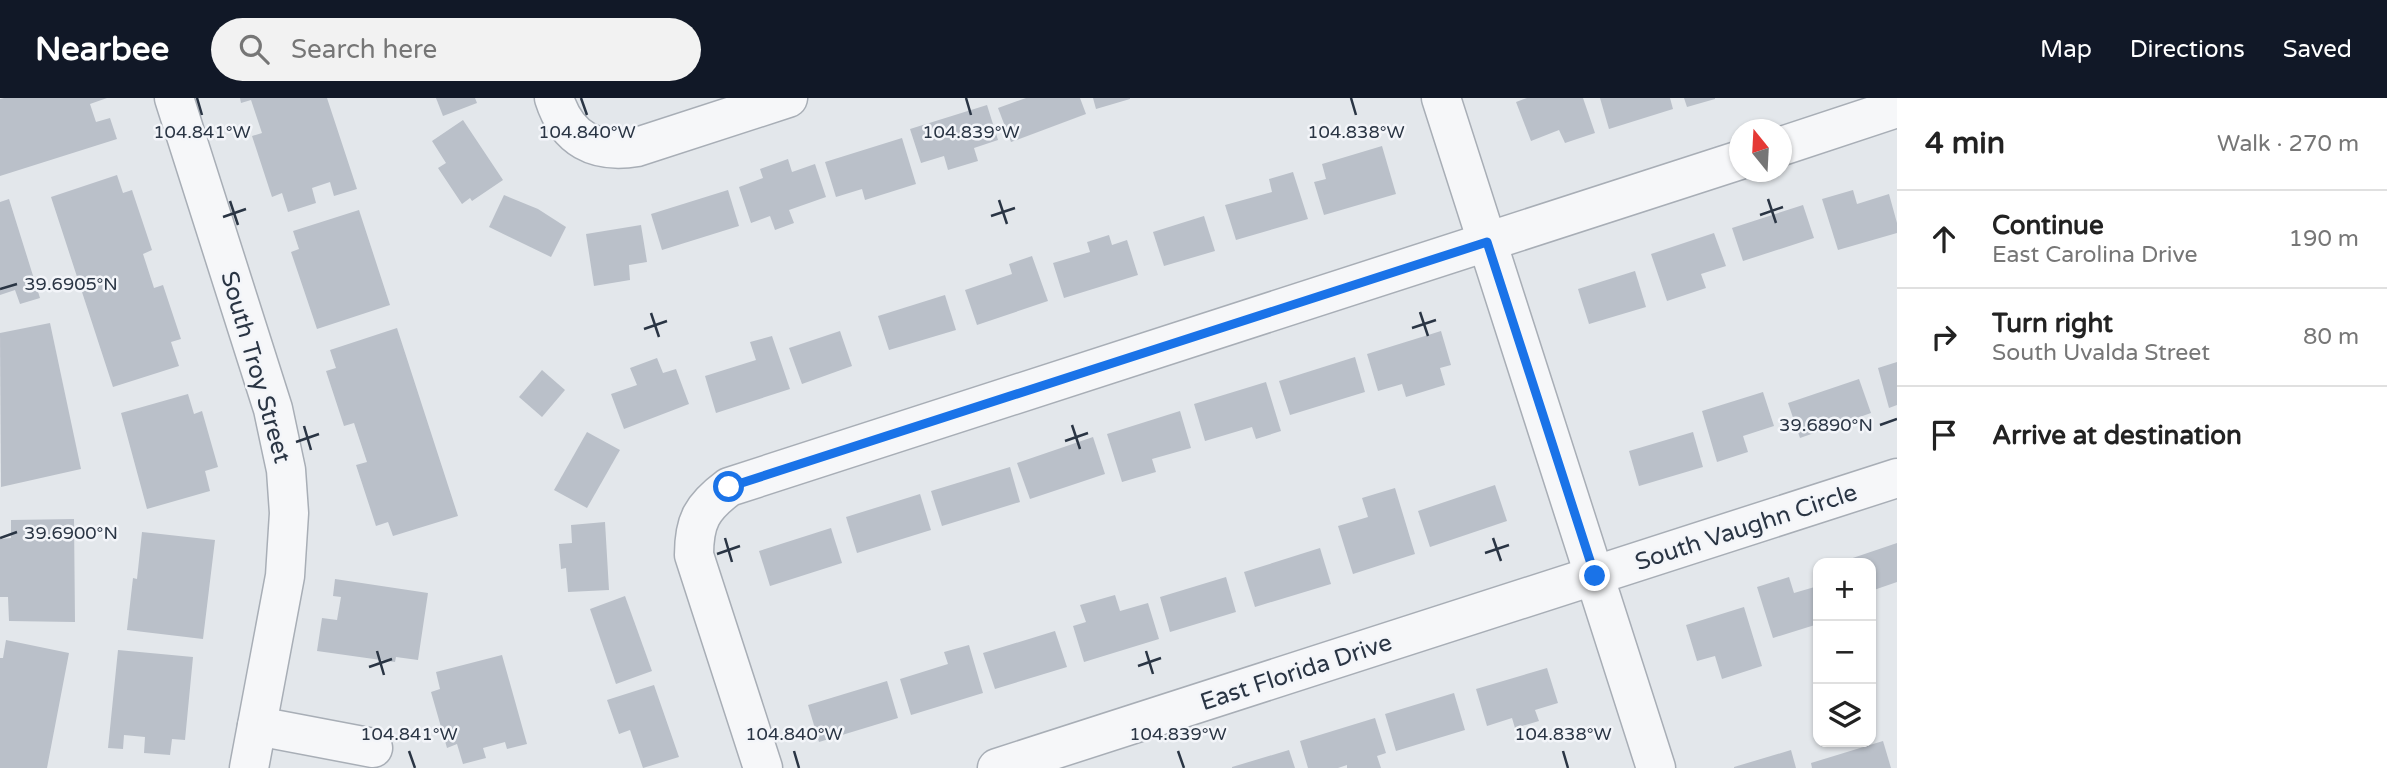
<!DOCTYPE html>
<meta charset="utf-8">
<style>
:root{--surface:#fff;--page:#f2f2f2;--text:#222;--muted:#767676;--line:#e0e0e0;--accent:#111827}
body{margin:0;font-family:"Varela Round",sans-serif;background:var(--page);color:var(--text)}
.controls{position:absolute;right:21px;bottom:21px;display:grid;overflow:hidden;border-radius:14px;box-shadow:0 2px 5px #0004}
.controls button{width:63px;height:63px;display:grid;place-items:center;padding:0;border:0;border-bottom:2px solid var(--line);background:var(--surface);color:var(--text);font:35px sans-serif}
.compass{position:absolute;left:1729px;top:21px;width:63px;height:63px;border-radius:50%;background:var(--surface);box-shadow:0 2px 5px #0004;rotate:342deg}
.stop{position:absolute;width:21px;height:21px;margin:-16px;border:5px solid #1a73e8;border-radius:50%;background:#fff}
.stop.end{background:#1a73e8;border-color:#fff;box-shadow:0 2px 7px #0008}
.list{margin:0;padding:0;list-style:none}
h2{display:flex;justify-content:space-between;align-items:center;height:91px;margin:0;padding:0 28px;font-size:30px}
h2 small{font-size:23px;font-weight:400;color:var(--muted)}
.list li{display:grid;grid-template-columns:46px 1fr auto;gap:21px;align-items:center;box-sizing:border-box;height:98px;padding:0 28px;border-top:2px solid var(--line)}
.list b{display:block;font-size:26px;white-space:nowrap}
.list p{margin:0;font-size:23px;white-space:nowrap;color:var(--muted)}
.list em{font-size:23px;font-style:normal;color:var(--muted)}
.icon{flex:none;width:38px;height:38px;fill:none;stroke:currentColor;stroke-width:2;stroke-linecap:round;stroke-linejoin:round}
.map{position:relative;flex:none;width:1897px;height:670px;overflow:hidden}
header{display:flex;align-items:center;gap:42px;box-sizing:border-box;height:98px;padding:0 35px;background:var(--accent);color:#fff}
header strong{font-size:33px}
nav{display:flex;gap:38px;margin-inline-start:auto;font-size:24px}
.search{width:490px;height:63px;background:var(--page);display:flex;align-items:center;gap:18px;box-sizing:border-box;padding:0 24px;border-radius:38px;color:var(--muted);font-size:26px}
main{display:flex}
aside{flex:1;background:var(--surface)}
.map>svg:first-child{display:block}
</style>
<header>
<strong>Nearbee</strong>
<div class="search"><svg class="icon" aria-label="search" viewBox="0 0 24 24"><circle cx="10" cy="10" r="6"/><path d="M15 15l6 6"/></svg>Search here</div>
<nav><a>Map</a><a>Directions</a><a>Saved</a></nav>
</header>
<main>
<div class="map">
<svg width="1897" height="670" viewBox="0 0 1897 670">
<rect width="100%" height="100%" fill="#e3e7eb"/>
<g fill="#bac0c9">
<polygon points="4,0 107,0 90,6 96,24 110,20 117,41 0,78 0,1"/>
<polygon points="240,0 327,0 357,91 334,98 330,84 312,90 316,105 288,114 282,95 272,99 269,90 252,38 262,35 251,2 241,5"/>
<polygon points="436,0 475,0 477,5 443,18"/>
<polygon points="1026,0 1080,0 1086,16 1011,44 998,10"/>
<polygon points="1093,0 1130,0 1130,1 1096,11"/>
<polygon points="1527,0 1583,0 1595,35 1565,45 1559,32 1531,43 1516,4"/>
<polygon points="1600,0 1670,0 1673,11 1609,31"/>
<polygon points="1684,0 1715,0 1715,1 1687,9"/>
<polygon points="987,7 998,42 974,50 978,63 948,72 944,58 921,65 910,31"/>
<polygon points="463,22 503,82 472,103 470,100 462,106 438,70 446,65 432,43"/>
<polygon points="902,40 916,86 865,102 862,91 836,99 825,64"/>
<polygon points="1382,48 1396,96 1324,117 1314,84 1326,81 1322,66"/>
<polygon points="788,61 792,74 815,66 826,99 789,112 794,125 775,132 770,118 751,125 739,89 763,80 760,71"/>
<polygon points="1293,74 1308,121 1236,142 1225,107 1272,94 1269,81"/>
<polygon points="117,77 123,95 132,92 152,152 143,156 154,190 163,187 181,241 171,244 179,268 113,289 51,99"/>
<polygon points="728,92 739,128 662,152 651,116"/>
<polygon points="1853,92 1857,106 1889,96 1897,125 1897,135 1838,152 1822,101"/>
<polygon points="504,97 538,111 566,129 551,159 489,129"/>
<polygon points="9,101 40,200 20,206 15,192 0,197 0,104"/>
<polygon points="1803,107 1814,140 1743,163 1732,130"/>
<polygon points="359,112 390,207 317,231 291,154 299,151 293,133"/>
<polygon points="1204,118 1215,153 1164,168 1153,134"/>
<polygon points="641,127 647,164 629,167 630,182 594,188 586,136"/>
<polygon points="1714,135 1726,168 1701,176 1706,190 1667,203 1651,156"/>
<polygon points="1109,137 1112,147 1127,142 1138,177 1064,200 1053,165 1090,154 1087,144"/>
<polygon points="1032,158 1048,203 977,227 965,192 1012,176 1009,166"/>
<polygon points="1635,173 1646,209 1589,226 1578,191"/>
<polygon points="945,197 956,232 889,252 878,218"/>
<polygon points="50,225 81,371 1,389 0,235"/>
<polygon points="397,230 458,418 393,438 388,424 376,428 356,367 367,364 354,325 344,328 326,273 336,270 330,252"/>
<polygon points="840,233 852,268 802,286 789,250"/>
<polygon points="1441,233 1451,267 1440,270 1445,287 1406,299 1402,286 1378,293 1367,256"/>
<polygon points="772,238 790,291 716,315 705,278 756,262 750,244"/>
<polygon points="1355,259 1365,294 1290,317 1279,283"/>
<polygon points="657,260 663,275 676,271 689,306 624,331 611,296 637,287 630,270"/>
<polygon points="1897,264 1897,307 1889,310 1878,270"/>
<polygon points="542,272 565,292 542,319 519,299"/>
<polygon points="1859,281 1871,315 1800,340 1788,305"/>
<polygon points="1266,284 1281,333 1256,341 1252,329 1205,343 1194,306"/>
<polygon points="1763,294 1774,328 1743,338 1748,354 1717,364 1702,313"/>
<polygon points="188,296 194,316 202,313 218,369 205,373 210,393 147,411 121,315"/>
<polygon points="1180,313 1191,350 1152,361 1156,374 1122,384 1107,336"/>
<polygon points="587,334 620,352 587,410 554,392"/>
<polygon points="1693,334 1703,369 1639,388 1629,353"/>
<polygon points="1093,339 1105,376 1030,401 1017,365"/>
<polygon points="1010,369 1020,404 942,428 931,393"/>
<polygon points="1495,387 1507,423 1430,449 1418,413"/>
<polygon points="1395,390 1415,456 1353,476 1338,428 1368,419 1362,400"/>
<polygon points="920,396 931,432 857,455 846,419"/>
<polygon points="74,421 75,524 9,523 8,499 0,499 0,441 11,440 11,422"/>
<polygon points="605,424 609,492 568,494 566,470 561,471 559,446 572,445 571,427"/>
<polygon points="831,430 842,465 770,488 759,453"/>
<polygon points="142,434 215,442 203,541 127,532 133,480 137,481"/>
<polygon points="1897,445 1897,484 1871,493 1871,465 1838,465"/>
<polygon points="1320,450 1331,486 1255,509 1244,474"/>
<polygon points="1226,479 1236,514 1170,534 1160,499"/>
<polygon points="1789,479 1794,495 1818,488 1818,526 1773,540 1757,489"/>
<polygon points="335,481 428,495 418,562 396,559 395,564 317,553 322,520 337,522 341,499 333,498"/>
<polygon points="1115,497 1120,513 1148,505 1159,541 1084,564 1073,528 1086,524 1080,507"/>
<polygon points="625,498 652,573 616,586 590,511"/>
<polygon points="1744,509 1762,568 1722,581 1715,558 1697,563 1686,527"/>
<polygon points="1055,533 1067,569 995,591 983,555"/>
<polygon points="6,542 69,555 47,670 0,670 0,560 3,560"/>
<polygon points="969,547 983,595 911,617 900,581 948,566 944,554"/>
<polygon points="118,552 193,559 185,642 172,641 170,657 144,655 145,639 124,637 123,651 108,650"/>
<polygon points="502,557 527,646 507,651 505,644 483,650 486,660 463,666 457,646 447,650 431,594 440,591 436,574"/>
<polygon points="1547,570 1558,605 1535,612 1539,623 1515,630 1512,620 1487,628 1476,591"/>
<polygon points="887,583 898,620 819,644 808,607"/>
<polygon points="654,587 679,659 643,670 630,632 619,636 607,602"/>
<polygon points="1454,595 1465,632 1396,653 1385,616"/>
<polygon points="1375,620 1386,655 1377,658 1381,670 1347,670 1347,667 1338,670 1308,670 1300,643"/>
<polygon points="1883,643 1891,670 1812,670 1811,665"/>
<polygon points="1289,652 1295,670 1232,670 1232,669"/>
<polygon points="1791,652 1796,670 1734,670 1734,669"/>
</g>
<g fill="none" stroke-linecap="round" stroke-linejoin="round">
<g stroke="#a8aeb6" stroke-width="41">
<g id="minor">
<polyline points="174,0 273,311 286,372 289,415 285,478 249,670"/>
<path d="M 554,0 C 567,41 595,56 637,49 L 788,0"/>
<polyline points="1441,0 1656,670"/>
<polyline points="1782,48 1897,10"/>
<polyline points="257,628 373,650"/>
<path d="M 763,670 L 694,457 C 694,423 702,409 729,389 L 1740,62"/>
<polyline points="997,670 1897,380"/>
</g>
</g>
<use href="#minor" stroke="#f6f7f9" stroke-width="38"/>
</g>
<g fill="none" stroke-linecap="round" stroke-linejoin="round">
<polyline stroke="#1a73e8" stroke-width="9" points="729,389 1487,144 1595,478"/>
</g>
<path fill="none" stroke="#2a3544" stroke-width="2.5" d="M 197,0 L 202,17M 581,0 L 587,17M 966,0 L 971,17M 1351,0 L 1356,17M 1768,101 L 1776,125M 999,102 L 1007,126M 230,103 L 238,127M 1760,117 L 1783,109M 991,118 L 1015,110M 223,119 L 246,111M 0,191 L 17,186M 1420,214 L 1428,238M 651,215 L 659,239M 1412,230 L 1436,222M 644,231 L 667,223M 1072,327 L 1080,351M 1880,327 L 1897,321M 304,328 L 311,352M 1065,343 L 1088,335M 296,344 L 319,336M 0,440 L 17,434M 725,440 L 732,464M 1493,440 L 1501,463M 1485,455 L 1509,447M 717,456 L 740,448M 377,553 L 384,577M 1146,553 L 1153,576M 1138,568 L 1161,560M 369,569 L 392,561M 409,653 L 415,670M 794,653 L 799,670M 1178,653 L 1184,670M 1563,653 L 1568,670"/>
<g text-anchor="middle" stroke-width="5" stroke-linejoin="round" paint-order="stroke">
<g font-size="24" fill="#2a3544" stroke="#f3f5f9">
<text transform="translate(256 269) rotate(74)" y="8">South Troy Street</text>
<text transform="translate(1746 429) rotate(-18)" y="8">South Vaughn Circle</text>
<text transform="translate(1296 574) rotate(-18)" y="8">East Florida Drive</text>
</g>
</g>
<g font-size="18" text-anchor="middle" fill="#2a3544" stroke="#f3f5f9" stroke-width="5" stroke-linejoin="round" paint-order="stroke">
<text x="202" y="40">104.841°W</text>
<text x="587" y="40">104.840°W</text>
<text x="971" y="40">104.839°W</text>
<text x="1356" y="40">104.838°W</text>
<text x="71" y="192">39.6905°N</text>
<text x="1826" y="333">39.6890°N</text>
<text x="71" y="441">39.6900°N</text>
<text x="409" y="642">104.841°W</text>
<text x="794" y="642">104.840°W</text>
<text x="1178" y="642">104.839°W</text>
<text x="1563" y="642">104.838°W</text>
</g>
</svg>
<div class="controls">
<button>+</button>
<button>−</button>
<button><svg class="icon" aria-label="layers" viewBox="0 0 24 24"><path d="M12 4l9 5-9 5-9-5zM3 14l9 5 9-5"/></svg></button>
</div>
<svg class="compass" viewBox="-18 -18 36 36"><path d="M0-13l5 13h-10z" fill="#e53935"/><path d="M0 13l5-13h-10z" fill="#767676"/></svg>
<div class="stop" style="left:729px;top:389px"></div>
<div class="stop end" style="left:1595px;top:478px"></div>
</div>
<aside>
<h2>4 min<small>Walk · 270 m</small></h2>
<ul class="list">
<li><svg class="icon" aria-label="ahead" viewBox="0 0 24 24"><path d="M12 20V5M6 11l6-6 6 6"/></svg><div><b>Continue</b><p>East Carolina Drive</p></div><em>190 m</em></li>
<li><svg class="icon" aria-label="right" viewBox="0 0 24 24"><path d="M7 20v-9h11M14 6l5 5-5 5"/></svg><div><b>Turn right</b><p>South Uvalda Street</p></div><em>80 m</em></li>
<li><svg class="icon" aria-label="arrive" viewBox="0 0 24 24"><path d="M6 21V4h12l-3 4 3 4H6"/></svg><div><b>Arrive at destination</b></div></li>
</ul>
</aside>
</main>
